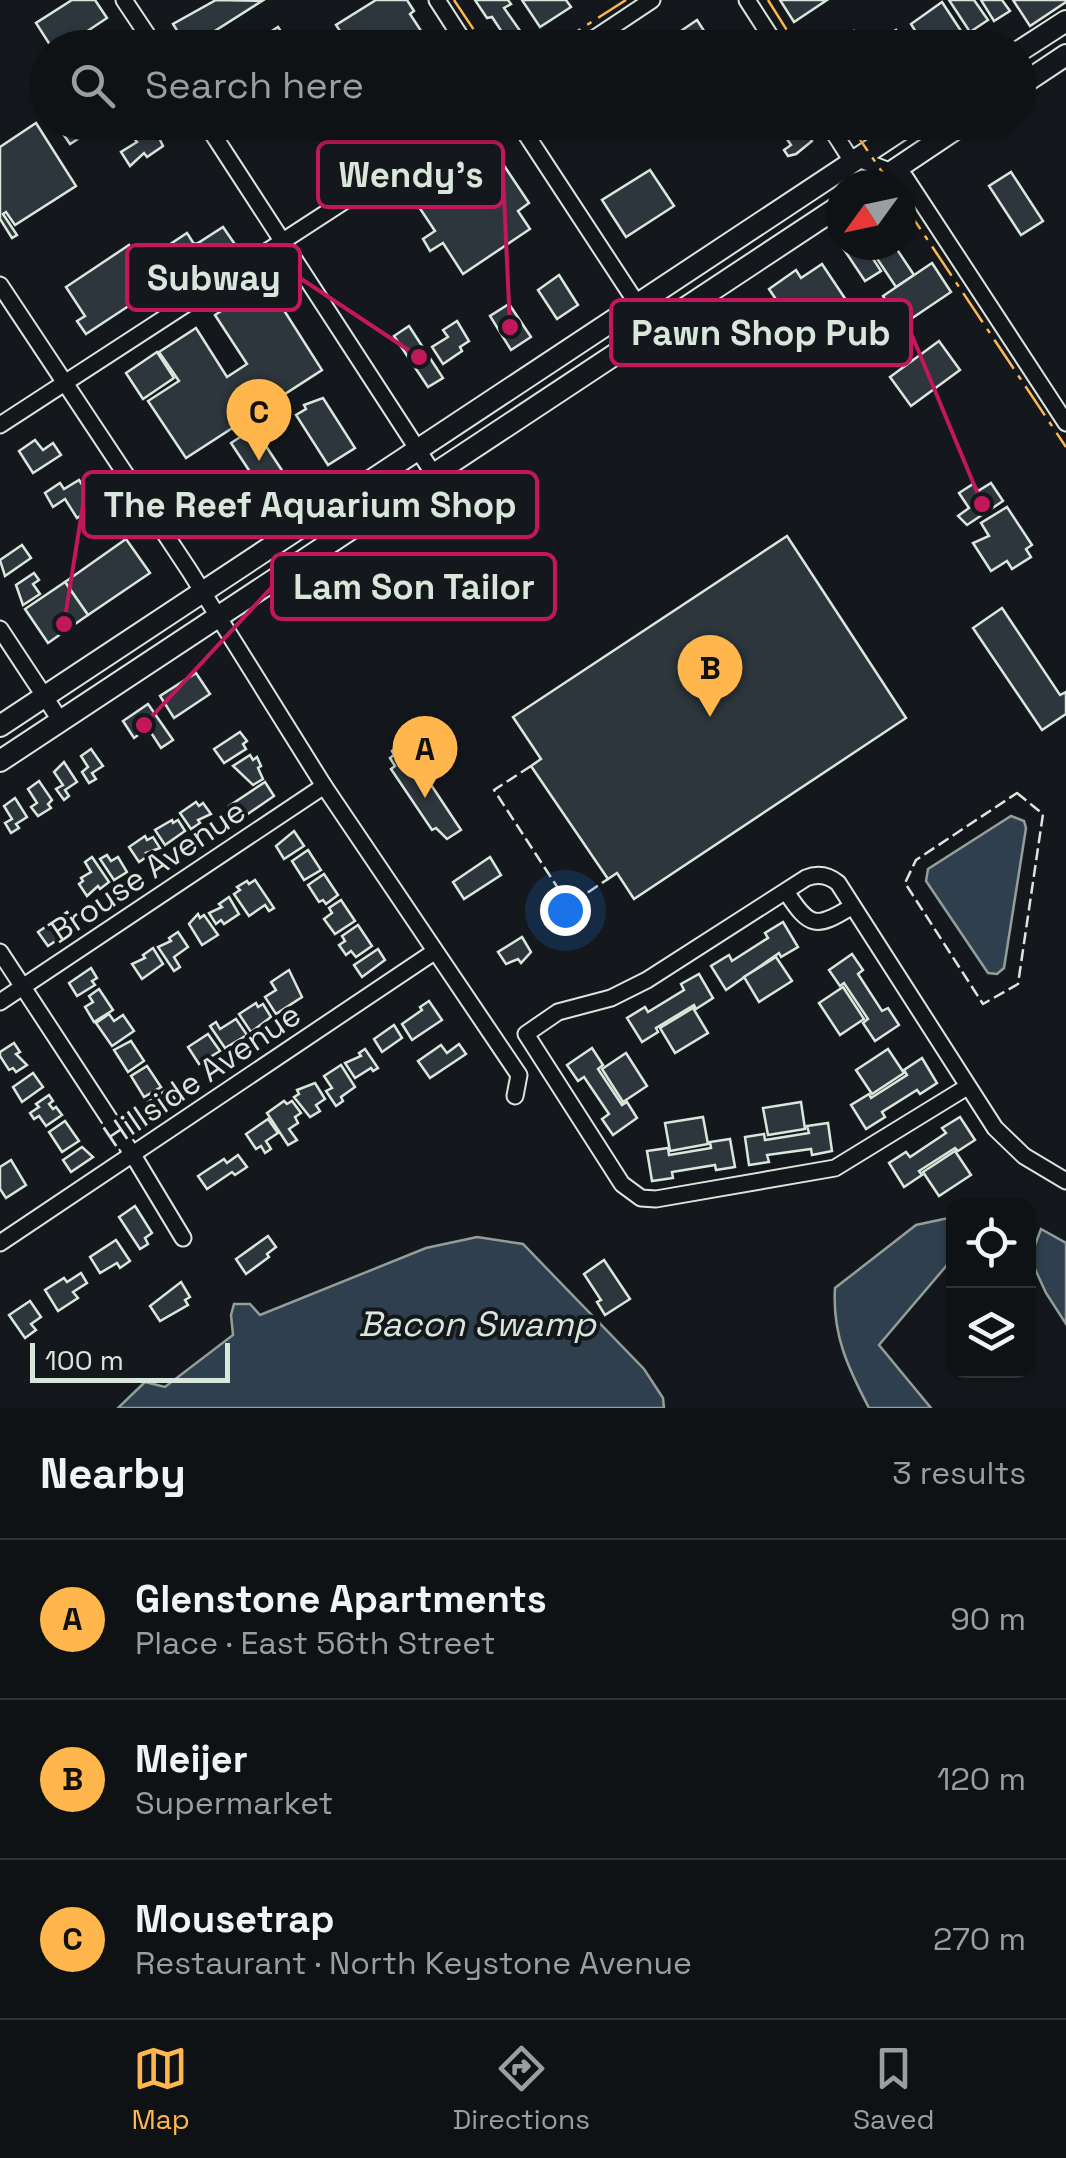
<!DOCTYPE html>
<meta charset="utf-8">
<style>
:root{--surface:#0f1215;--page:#181b1e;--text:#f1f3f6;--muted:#9b9ea0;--line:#2f3234;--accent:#ffb74d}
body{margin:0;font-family:"Space Grotesk",sans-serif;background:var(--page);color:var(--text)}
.controls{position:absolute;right:30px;bottom:30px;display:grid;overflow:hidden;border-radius:20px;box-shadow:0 2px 8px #0004}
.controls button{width:90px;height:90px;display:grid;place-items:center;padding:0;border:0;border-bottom:2px solid var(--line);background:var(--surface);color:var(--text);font:50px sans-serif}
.compass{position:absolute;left:826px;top:170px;width:90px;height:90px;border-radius:50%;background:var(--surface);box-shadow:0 2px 8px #0004;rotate:237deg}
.scale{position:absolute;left:30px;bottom:25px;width:200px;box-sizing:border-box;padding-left:10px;border:5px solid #d8e6dc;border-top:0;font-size:28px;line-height:35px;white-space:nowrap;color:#d8e6dc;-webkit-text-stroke:8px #14181c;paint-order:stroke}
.you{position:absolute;left:565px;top:910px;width:35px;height:35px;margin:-25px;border:8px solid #fff;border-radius:50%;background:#1a73e8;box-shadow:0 0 0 15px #1a73e833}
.badge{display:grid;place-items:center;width:65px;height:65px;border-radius:50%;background:var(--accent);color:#111;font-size:32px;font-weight:700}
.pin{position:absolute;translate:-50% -82px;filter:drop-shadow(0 2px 5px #0008)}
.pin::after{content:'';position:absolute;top:52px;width:35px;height:30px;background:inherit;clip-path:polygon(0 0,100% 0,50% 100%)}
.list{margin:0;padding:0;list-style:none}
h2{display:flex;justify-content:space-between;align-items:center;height:130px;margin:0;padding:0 40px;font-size:42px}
h2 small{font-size:32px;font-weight:400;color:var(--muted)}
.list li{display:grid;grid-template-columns:65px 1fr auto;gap:30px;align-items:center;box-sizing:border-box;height:160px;padding:0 40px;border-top:2px solid var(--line)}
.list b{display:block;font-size:38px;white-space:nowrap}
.list p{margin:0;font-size:32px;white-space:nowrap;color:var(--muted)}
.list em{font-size:32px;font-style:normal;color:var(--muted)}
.icon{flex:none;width:55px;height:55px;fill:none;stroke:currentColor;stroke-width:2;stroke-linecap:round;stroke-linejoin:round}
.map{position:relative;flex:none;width:1066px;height:1408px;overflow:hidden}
.search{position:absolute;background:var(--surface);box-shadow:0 2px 8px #0004;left:30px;right:30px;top:30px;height:110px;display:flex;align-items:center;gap:25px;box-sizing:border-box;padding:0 35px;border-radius:55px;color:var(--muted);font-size:38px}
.sheet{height:610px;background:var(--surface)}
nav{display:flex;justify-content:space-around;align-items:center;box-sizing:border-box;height:140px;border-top:2px solid var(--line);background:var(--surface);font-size:28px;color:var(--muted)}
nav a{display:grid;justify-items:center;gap:5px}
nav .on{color:var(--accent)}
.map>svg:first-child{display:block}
</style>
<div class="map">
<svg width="1066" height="1408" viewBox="0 0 1066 1408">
<rect width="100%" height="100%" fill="#14181c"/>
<g fill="#2f3f4d" stroke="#939e99" stroke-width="2.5">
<polygon points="1011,816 1024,821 1026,828 1004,968 997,974 988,973 926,881 928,869"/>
<path d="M 953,1217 L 953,1258 L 879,1345 L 931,1408 L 869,1408 C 848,1368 832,1334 835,1288 L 916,1225 Z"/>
<polygon points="1041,1229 1066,1243 1066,1324 1046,1293 1030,1258"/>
<polygon points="477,1237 523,1244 644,1369 663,1398 664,1408 118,1408 145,1382 165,1387 233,1335 231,1315 234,1304 250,1304 260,1315 426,1248"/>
</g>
<g fill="#2c363c" stroke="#d8e6dc" stroke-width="2.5">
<polygon points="72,0 95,0 107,18 62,48 52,48 36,23"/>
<polygon points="216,0 262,1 188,48 173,24"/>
<polygon points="376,0 407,0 414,11 410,14 427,40 415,48 351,48 336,25"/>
<polygon points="475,0 508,0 511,4 504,8 523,35 510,44 492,17 487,18"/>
<polygon points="522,0 566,0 571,7 540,27"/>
<polygon points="780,0 827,0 794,22"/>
<polygon points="949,0 974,0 988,20 970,32"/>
<polygon points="981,0 1002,0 1010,11 994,21"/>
<polygon points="1013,0 1066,0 1066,2 1030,26"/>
<polygon points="942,2 965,37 949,48 926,48 911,24"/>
<polygon points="697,20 715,48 656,48"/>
<polygon points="278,27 292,48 267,48 261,38"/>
<polygon points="896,30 908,48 869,48"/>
<polygon points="854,31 865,48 828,48"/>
<polygon points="55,122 105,122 70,144"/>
<polygon points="143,122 153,125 163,146 147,157 144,153 130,166 121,152 137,142 129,132"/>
<polygon points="317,122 342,122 365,158 347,169 336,152 331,154 325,144 329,141"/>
<polygon points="789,122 799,138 807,133 812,141 796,154 788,156 784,150 791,145 776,123"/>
<polygon points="36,123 76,186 15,225 6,212 3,214 17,235 12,238 0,219 0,147"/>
<polygon points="475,146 487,166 499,158 529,203 518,211 530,229 463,274 443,243 430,251 423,239 435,231 409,192"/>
<polygon points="650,170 674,206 626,237 602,200"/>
<polygon points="1011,172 1043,221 1021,235 989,186"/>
<polygon points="223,227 234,243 229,249 213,256 208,248 165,279 170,286 166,288 161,281 157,284 143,262 187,233 194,244 198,243"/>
<polygon points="129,245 156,288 86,334 77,321 85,316 66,287"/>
<polygon points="841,245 864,245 881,271 865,281"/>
<polygon points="868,245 894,245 914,275 896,287"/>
<polygon points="932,263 951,292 902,325 883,296"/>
<polygon points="822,264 846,300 826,313 840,334 812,353 769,289 796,270 801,278"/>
<polygon points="559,275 578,305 557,319 538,290"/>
<polygon points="266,282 322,370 186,458 148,401 179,381 159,352 196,328 227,377 247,364 215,315"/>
<polygon points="509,304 531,337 511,350 490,316"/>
<polygon points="457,321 469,341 460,347 462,351 443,364 432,347 448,337 443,330"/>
<polygon points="409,326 443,378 428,387 394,336"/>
<polygon points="939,341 960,370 911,406 890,377"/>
<polygon points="157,352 174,378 143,399 126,373"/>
<polygon points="323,398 355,448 328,465 296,415 306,409 304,405"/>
<polygon points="254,428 287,478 264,493 231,443"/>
<polygon points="35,440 43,450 53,443 61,455 33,473 19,451"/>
<polygon points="79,480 96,506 77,518 65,499 53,507 45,493 60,483 64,489"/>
<polygon points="991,483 1003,501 967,525 958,516 969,508 959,493 973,484 978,491"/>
<polygon points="1007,507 1032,545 1026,549 1031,557 1012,569 1007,561 991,571 973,543 989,536 981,523"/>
<polygon points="787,536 906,718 634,899 617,873 608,879 531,766 541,759 513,717"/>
<polygon points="126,539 150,573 88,615 65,582"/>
<polygon points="22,545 31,558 5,576 0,560"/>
<polygon points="34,573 39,580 33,584 40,594 23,605 16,585"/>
<polygon points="65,582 88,615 48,643 25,609"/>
<polygon points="1002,608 1060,695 1066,692 1066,714 1042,730 973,628"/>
<polygon points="196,673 210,694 174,718 160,696"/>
<polygon points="148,704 173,740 161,748 148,728 134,738 123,721"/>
<polygon points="240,732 247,741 243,744 246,749 224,763 214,749"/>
<polygon points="404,744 461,830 447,839 436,828 432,830 391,769 395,766 390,758 394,755 392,751"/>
<polygon points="91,749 103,766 92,773 96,779 89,783 82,772 88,767 81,756"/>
<polygon points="250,755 253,760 257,757 261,766 258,768 263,779 253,785 233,766"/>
<polygon points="64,762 77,782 65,790 69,796 64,800 56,789 63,785 54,772"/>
<polygon points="39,781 52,800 48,804 51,808 38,816 31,807 37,803 28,789"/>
<polygon points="265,782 274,796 239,820 229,806"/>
<polygon points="15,798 27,817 16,824 19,828 11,833 5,823 12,819 4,806"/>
<polygon points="196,802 199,806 203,803 211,814 198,820 200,823 191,829 180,813"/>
<polygon points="172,820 173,823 178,820 185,831 165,845 155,830"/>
<polygon points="294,831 304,846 284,859 276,846"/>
<polygon points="145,836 147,840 153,837 160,848 146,853 148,856 139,862 129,847"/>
<polygon points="308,850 321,870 304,880 292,861"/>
<polygon points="107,855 111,861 118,857 127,872 114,880 100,859"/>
<polygon points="92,857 109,882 100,889 98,886 87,896 79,884 83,881 81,878 91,872 85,862"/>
<polygon points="490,857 501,875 464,899 453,882"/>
<polygon points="324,874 338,895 326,904 323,900 319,902 308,885"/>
<polygon points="255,880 274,908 269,911 265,905 249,916 234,894 240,890 237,887 247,881 249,884"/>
<polygon points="229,897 239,914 224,924 221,920 216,924 209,913 222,907 219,904"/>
<polygon points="341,900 355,921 335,934 324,919 332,913 329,908"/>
<polygon points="67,912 77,927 48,946 38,932"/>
<polygon points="198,914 200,918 204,915 218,935 202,945 189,924"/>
<polygon points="783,922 798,947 781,957 779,953 726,990 711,966 729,955 732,961 768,938 765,933"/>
<polygon points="358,925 372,946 356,957 351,951 346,955 339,945 345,941 342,936"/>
<polygon points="178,932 188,947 174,957 180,967 174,971 158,947 171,941 169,938"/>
<polygon points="522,937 531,952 521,963 518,959 506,964 498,952"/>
<polygon points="153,948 163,964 142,979 132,964 145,958 143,955"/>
<polygon points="378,949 385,960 362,977 354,965"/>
<polygon points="852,954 863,970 858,974 882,1011 888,1008 899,1025 875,1041 863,1023 868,1019 844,983 840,986 829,970"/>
<polygon points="776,957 792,981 759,1002 744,977"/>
<polygon points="91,968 97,978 92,981 95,985 77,996 69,983"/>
<polygon points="289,970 302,997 276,1014 265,997 276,990 271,982"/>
<polygon points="699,974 713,998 696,1009 694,1005 656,1028 658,1032 642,1042 627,1018 645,1007 648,1012 684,990 681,984"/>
<polygon points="843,987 864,1019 840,1035 819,1003"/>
<polygon points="99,989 113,1010 94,1022 85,1007 93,1002 89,996"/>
<polygon points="429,1001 442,1020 412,1040 402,1024 422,1010 420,1007"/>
<polygon points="256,1003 258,1007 263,1004 271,1017 251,1032 239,1014"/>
<polygon points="693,1008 708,1033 675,1053 660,1028"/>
<polygon points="109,1014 114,1021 123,1015 134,1031 112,1046 96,1023"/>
<polygon points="236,1019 247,1035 225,1048 210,1026 216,1022 220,1029"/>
<polygon points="394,1025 402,1038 382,1052 374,1039"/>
<polygon points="208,1034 220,1051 199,1064 188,1047"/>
<polygon points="131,1041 144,1061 128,1072 114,1050"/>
<polygon points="14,1043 20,1052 16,1054 27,1065 16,1072 13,1068 9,1070 0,1056 0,1052"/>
<polygon points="459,1044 466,1054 430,1078 418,1061 441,1045 447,1053"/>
<polygon points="592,1048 603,1065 598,1069 622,1105 627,1102 637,1118 613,1135 602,1119 609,1114 584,1077 578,1081 567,1065"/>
<polygon points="365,1049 378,1068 373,1071 371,1068 355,1078 345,1063 361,1056 359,1053"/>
<polygon points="888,1049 904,1073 872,1094 856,1070"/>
<polygon points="626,1053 647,1086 623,1102 602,1069"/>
<polygon points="922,1058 937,1083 920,1094 917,1090 882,1112 885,1117 866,1129 851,1105 869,1094 871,1098 907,1075 904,1070"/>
<polygon points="341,1065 355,1087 341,1097 343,1101 336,1106 326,1091 332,1088 324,1076"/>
<polygon points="147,1066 161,1087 144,1097 131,1076"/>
<polygon points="33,1073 43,1087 22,1102 13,1087"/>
<polygon points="315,1083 325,1099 316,1105 320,1111 310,1117 294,1097 299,1094 297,1090"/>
<polygon points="168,1089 177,1102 155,1113 148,1102"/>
<polygon points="49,1095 53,1101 49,1104 53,1109 56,1107 62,1115 46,1126 39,1116 34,1119 30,1113 39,1107 36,1104"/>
<polygon points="284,1101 287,1104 292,1101 301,1113 295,1117 298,1123 289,1129 297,1140 288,1145 267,1113"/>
<polygon points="801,1102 805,1129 768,1135 763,1108"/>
<polygon points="703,1117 708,1144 670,1151 665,1123"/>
<polygon points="960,1117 975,1140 958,1151 955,1148 919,1171 922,1175 904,1187 889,1163 906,1152 910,1157 946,1133 942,1128"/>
<polygon points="268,1119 278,1133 266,1141 271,1149 265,1153 261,1146 256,1149 246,1134"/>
<polygon points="65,1121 79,1141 62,1152 49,1132"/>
<polygon points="828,1123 832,1151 812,1155 811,1149 767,1155 769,1162 749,1165 745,1137 764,1134 765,1140 809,1133 807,1126"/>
<polygon points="730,1139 735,1167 716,1170 715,1165 672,1172 673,1178 652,1181 647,1151 668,1148 669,1155 711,1148 710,1142"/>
<polygon points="82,1147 93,1157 71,1172 63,1160"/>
<polygon points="955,1151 971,1175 939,1196 923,1172"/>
<polygon points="238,1155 247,1167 235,1175 232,1172 207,1189 198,1176 224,1159 227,1163"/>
<polygon points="11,1160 26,1185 6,1198 0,1189 0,1167"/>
<polygon points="135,1206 152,1233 145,1238 148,1244 140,1249 119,1217"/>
<polygon points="268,1236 276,1247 267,1254 269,1257 246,1274 236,1259"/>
<polygon points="116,1240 130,1261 120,1268 117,1263 100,1273 90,1257"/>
<polygon points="604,1260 630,1299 605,1315 597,1302 601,1300 584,1274"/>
<polygon points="81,1273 87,1283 73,1292 78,1298 58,1311 45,1290 64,1278 67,1282"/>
<polygon points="181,1282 190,1297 185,1300 188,1305 160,1321 150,1306"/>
<polygon points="30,1301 41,1317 31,1324 36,1330 25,1338 9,1315"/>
</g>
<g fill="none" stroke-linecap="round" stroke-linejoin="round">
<g stroke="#d8e6dc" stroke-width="19">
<g id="minor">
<polyline points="124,0 156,48"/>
<polyline points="437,0 468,48"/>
<polyline points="747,0 778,48"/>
<polyline points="580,48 652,0"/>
<polyline points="205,122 433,473"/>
<polyline points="518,122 653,328"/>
<polyline points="827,122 848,155 905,177 1066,423"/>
<polyline points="0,285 189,570 324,786 519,1075 515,1096"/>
<polyline points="0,425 466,122"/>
<polyline points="0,629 60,720"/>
<path d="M 787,893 C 809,927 816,929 851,907"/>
<polyline points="0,952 133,1155 183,1238"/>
<polyline points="0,1002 324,786"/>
<path d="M 967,1087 L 835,1168 L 656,1199 L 641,1198 L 622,1184 L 526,1034 L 558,1012 L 611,998 L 647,980 L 806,878 C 818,873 828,875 838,883 L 995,1128 L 1024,1156 L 1066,1181"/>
<polyline points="0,1243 434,952"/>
</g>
</g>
<g stroke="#d8e6dc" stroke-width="24">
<g id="major">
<polyline points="1018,52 1066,21"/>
<polyline points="1018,87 1066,55"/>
<polyline points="872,185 966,122"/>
<polyline points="0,726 913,122"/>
<polyline points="0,761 841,205"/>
</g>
</g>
<use href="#minor" stroke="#14181c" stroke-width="15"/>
<use href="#major" stroke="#14181c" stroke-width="20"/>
<g stroke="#d8e6dc" stroke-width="2.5" stroke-dasharray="12 5" stroke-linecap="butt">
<polyline points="531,766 494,790 569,905 608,879"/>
<polygon points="1017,793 1043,814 1018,984 983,1004 905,883 916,860"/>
</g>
<g stroke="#ffb74d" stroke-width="2.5" stroke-dasharray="35 8 5 8" stroke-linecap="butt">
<polyline points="454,0 486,48"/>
<polyline points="768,0 798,48"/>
<polyline points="551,48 626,0"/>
<polyline points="848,122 891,185"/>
<polyline points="901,200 1066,447"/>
</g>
</g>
<g text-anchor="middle" stroke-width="8" stroke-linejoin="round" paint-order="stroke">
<g font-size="32" fill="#d8e6dc" stroke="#14181c">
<text transform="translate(147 871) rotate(-34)" y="11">Brouse Avenue</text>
<text transform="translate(202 1075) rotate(-34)" y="11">Hillside Avenue</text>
</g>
<g font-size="35" font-style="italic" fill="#d8e6dc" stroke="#14181c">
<text x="477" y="1336">Bacon Swamp</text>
</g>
</g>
<path fill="none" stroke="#c2185b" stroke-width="4" d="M510 327L503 174M419 357L300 278M982 504L911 333M64 624L83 505M144 725L272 587"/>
<g fill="#c2185b" stroke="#14181c" stroke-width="4">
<circle cx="510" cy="327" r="10"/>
<circle cx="419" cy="357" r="10"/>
<circle cx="982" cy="504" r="10"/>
<circle cx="64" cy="624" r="10"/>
<circle cx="144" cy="725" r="10"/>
</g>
<g fill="#14181c" stroke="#c2185b" stroke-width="4">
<rect x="318" y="142" width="185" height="65" rx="10"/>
<rect x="127" y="245" width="173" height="65" rx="10"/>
<rect x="611" y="300" width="300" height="65" rx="10"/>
<rect x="83" y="472" width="454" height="65" rx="10"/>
<rect x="272" y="554" width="283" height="65" rx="10"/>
</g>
<g font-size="35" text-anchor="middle" font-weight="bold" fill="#d8e6dc">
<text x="411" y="187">Wendy's</text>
<text x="214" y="290">Subway</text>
<text x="761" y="345">Pawn Shop Pub</text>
<text x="310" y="517">The Reef Aquarium Shop</text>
<text x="414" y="599">Lam Son Tailor</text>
</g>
</svg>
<div class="controls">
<button><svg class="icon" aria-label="locate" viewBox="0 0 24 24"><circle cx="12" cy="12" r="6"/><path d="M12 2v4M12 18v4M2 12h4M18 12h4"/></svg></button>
<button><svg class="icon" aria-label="layers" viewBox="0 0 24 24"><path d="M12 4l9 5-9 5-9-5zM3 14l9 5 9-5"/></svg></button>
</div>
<svg class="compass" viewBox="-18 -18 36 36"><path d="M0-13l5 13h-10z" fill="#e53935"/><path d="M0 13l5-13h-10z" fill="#9b9ea0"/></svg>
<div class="scale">100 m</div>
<div class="you"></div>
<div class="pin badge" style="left:425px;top:798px">A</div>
<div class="pin badge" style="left:710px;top:717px">B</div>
<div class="pin badge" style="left:259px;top:461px">C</div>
<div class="search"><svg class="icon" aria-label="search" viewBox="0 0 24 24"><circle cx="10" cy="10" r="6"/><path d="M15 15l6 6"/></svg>Search here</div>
</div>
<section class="sheet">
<h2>Nearby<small>3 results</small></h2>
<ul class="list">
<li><span class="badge">A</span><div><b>Glenstone Apartments</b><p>Place · East 56th Street</p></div><em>90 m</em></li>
<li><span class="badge">B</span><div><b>Meijer</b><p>Supermarket</p></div><em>120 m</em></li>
<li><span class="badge">C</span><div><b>Mousetrap</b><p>Restaurant · North Keystone Avenue</p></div><em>270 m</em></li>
</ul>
</section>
<nav>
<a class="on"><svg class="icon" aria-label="map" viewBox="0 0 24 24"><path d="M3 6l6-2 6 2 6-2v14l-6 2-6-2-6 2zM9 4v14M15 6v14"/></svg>Map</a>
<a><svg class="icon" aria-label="directions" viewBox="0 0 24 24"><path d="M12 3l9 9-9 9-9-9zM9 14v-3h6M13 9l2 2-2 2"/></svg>Directions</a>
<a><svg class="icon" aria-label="saved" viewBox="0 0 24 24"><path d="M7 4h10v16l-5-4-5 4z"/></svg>Saved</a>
</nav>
